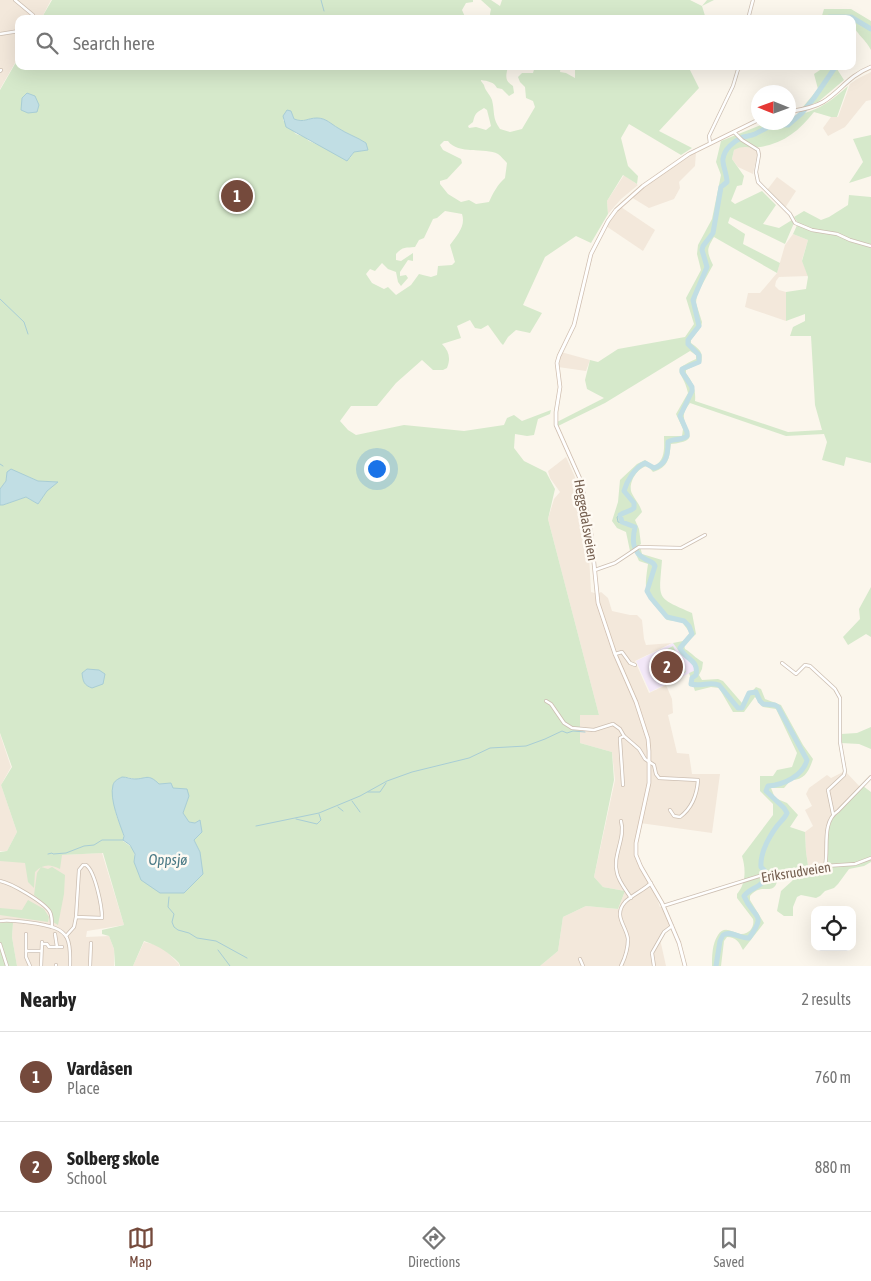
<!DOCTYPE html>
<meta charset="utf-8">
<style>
:root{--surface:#fff;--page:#f6f6f6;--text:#222;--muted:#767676;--line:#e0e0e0;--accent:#754a3c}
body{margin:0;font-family:"Asap Condensed",sans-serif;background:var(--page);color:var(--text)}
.controls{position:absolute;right:15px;bottom:15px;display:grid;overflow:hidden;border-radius:10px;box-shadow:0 5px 20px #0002}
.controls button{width:45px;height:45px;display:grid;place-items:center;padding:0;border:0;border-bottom:1px solid var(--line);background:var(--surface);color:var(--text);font:25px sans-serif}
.compass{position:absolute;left:751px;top:85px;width:45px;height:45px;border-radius:50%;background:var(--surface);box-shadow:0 5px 20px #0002;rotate:271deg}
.you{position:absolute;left:376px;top:468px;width:18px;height:18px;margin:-12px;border:4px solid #fff;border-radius:50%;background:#1a73e8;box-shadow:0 0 0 8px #1a73e833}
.badge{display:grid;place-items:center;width:32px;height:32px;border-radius:50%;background:var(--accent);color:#fff;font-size:16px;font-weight:700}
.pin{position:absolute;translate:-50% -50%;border:2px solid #fff;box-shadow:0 1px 5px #0006}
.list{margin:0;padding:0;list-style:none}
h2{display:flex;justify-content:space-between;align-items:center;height:65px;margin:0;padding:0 20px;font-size:21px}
h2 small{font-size:16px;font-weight:400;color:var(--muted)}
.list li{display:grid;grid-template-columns:32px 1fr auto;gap:15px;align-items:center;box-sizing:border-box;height:90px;padding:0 20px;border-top:1px solid var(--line)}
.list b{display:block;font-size:19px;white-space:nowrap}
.list p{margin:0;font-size:16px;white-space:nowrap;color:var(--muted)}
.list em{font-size:16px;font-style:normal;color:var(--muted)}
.icon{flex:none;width:28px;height:28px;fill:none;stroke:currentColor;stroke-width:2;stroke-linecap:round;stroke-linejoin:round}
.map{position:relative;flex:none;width:871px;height:966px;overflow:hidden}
.search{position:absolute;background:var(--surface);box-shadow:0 5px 20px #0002;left:15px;right:15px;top:15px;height:55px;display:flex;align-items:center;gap:12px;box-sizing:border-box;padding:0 18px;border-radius:10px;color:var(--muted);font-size:19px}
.sheet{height:245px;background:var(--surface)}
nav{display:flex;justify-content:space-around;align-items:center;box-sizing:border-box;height:70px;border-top:1px solid var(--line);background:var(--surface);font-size:14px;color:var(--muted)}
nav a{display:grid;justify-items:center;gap:2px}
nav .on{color:var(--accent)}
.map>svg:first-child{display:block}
</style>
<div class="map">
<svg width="871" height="966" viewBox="0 0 871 966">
<rect width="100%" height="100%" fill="#fbf6ec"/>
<g fill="#f3e8db">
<polygon points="0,0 51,0 41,19 19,19 19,56 0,89"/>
<polygon points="871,72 871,100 866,101 845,127 828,136 823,128 831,117 838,117 850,84 857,79"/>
<polygon points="742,145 753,147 758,151 753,174 738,167 732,159 734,150"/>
<polygon points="696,152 695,166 679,182 680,188 674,199 649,208 631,197 643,187"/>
<polygon points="624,175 638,185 621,199 608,214 607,201"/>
<polygon points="777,177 796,191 785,208 767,190"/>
<polygon points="621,207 655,230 643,251 606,226"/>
<polygon points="793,234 808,240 802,260 808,276 779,277 776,281 775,286 779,290 786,292 786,321 745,307 748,293 760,293 777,273 785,245"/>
<polygon points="561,352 590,360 586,371 558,367"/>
<polygon points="566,457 575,477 588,536 591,592 598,594 601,592 608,598 612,611 630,615 637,615 642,620 644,639 646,645 672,643 635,661 649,693 666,685 672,699 673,713 668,715 677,753 689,754 692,774 720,774 712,833 640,823 636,855 651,883 660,907 663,906 672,926 668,929 660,939 666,966 540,966 558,951 563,917 586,906 618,909 625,891 603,887 594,877 615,780 612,752 580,743 580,715 599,715 548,519 554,499 560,492 550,478 548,471"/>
<polygon points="0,734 11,767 1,785 17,832 7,851 0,851"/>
<polygon points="845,771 861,788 833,817 827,833 825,866 809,872 806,852 805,832 813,826 805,810 812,806 806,794 809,788 827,775 831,778"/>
<polygon points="102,853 124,925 87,931 86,937 109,936 114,949 114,966 17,966 12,937 13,923 0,923 0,858"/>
<polygon points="144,942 157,945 166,951 179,964 179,966 133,966"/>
</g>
<polygon fill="#f3e8f8" points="673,643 681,654 696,664 696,670 650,692 636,661"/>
<g fill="#d6e9cb" fill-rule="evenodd">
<polygon points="52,0 473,0 473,2 466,3 462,10 466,19 41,19"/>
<polygon points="481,0 491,0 500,6 502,0 690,0 702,6 707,0 714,0 702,6 706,19 491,19 490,14 491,9"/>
<path d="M 824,9 L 851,9 L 871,21 L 871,50 C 866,39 852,31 852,19 L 821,19 Z"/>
<path d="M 19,57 L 19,66 L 508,66 C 506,76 504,80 513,86 L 514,93 L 509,96 L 502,89 L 497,88 C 494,82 488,81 481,80 L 481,81 L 484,85 C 485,91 490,94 492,100 C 495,112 492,118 500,129 L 510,132 L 522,129 L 535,107 L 533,101 L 526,98 L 525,87 L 520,82 L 518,77 L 522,73 L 533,73 L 535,66 L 561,66 L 560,72 L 566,73 L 575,78 L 575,66 L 688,66 L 699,88 L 659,131 L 692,148 L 681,155 L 629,124 L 621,138 L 628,166 L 638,176 L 637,184 L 623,175 L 607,201 L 608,214 L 591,243 L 576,236 L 545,257 L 523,305 L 542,313 L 530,333 L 516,330 L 508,337 L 503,345 L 501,343 L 488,325 L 481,329 L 475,328 L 470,320 L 457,326 L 461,338 L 442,344 C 449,351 451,358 447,368 L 443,370 L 433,370 L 422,360 L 396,383 L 377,406 L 351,406 L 340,421 L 348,430 L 356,435 L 404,425 L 464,431 L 504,425 L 507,418 L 514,415 L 522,421 L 551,410 L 550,414 L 538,419 L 534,435 L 527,436 L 515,434 L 514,448 L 524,461 L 546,472 L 555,489 L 548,519 L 599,715 L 580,715 L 580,743 L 612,752 L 614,780 L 594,877 L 603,887 L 625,891 L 618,909 L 586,906 L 563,917 L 558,951 L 540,966 L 180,966 L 179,963 C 168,952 159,946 144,941 L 133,966 L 115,966 L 114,949 L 109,936 L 102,934 L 102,930 L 124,925 L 103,853 L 62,855 L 60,869 C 50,864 43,864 35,872 L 34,888 L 28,882 L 25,863 L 0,861 L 0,852 L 7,851 L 17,832 L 1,785 L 12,767 L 0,733 L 0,505 L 3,505 L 26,497 L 38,504 L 47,491 L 57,482 L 38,481 L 27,476 L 7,472 L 6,481 L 0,489 L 0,90 ZM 484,108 L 487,110 L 491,126 L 486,130 L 476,127 L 469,128 L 468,126 L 473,122 C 475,113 476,113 484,108 ZM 287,111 L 291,111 L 294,119 C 305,123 307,118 317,118 C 326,118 331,124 338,128 C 347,134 357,137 366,143 L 367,150 L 354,152 L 350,158 L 309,141 L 305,137 L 296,134 L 283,120 ZM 444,141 L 448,141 C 458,155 485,147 498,154 C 501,156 504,160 507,163 L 505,178 C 498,184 493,193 489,202 L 476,204 L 469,200 L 461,202 L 448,194 L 440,184 L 440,181 L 447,179 L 462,163 L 461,159 L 443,150 L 440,145 ZM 445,211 L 462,214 C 466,226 457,235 450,245 L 455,262 L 452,265 L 438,266 L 437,275 L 431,277 L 419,274 L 411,285 L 396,295 L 388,287 L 384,289 L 372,283 L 366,274 L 370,269 L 375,271 L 382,263 L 388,269 L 396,272 L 398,282 L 401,286 L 408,278 L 406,275 L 400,276 L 400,272 L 408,260 L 413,261 L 413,253 L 401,261 L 396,260 L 396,254 C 403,246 406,248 415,247 L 419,240 L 424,238 L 433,219 L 437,218 ZM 126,777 L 159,784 L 171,783 L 172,788 L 189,796 L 183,813 L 189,822 L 195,823 L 200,820 L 199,835 L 194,840 L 200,852 L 184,893 L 165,892 L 134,862 C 136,850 132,847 123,841 C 125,832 118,822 116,814 C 114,804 113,795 113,785 L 122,778 Z"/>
<polygon points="826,66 840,66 837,69 844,80 818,102 802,108 818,89 814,74"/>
<path d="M 848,86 L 837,117 L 831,117 L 814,112 C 799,131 784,143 760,147 C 748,149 745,144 734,150 L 732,159 L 744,176 L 742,185 L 737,186 L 731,201 L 735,204 L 762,191 L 776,205 L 763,224 L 779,228 L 792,220 L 794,223 L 785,244 L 730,217 L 728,223 L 745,234 L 743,244 L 780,263 L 777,273 L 714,237 C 706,250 707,252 713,265 L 697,294 L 696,303 L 702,322 L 701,327 L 691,340 L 691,343 C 699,349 704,352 701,363 L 686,370 L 686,373 C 693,383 696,389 695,401 L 788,432 L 822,430 L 815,405 L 811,336 L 790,336 L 793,327 L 805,321 L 805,314 L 786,321 L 786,292 L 806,289 L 808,277 L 802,261 L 808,240 L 793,234 L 798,223 L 794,217 L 804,211 L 821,220 L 829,217 L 848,205 L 849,195 L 871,197 L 871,463 L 846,457 L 844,466 L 822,460 L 827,442 L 824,434 L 786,436 L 690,403 C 687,407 685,409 684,414 C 682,430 705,440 671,444 C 669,458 669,467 653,472 L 648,466 C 638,467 629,481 631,491 C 632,496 640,504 642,512 L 635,520 L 639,529 L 641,544 L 630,551 L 626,532 L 617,528 L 612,521 L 618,502 L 620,480 L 637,464 L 645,460 L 654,466 C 666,460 664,447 664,436 L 682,436 L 683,429 L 676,414 L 688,393 C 683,369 668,372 696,359 L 696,355 L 690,351 L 605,403 L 558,426 L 557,422 L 604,398 L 587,389 L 585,380 L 590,360 L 598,362 L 618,349 L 685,337 L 694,324 L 686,298 L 701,270 L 697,254 L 698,245 L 712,219 L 721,175 L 716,162 L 721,141 L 766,123 L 788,122 L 789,117 C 815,112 828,104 848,86 Z"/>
<polygon points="871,135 871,176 849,183 863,162 853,139"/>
<path d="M 640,546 L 642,554 L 662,560 C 659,600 655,597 692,613 L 696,634 L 684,645 L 685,649 C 692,653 695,658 703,662 L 702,669 L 699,675 L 702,680 L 718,679 L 723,681 L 742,703 L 756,687 L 761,689 L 765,699 L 781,705 L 803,745 L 813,759 C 809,771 805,780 791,780 L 784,788 L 771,788 L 775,798 L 787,803 L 798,815 L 790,827 L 805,832 L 806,852 L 809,872 L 825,866 L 827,833 L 833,817 L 863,786 L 871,792 L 871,862 L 864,866 L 849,869 L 838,884 L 834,888 L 825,891 L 820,896 L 816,898 L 801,895 L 797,897 L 793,907 L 793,916 L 784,916 L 777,911 L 781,891 L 792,881 L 794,874 L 778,873 C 777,901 763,880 750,896 L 750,900 L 764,923 L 743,950 C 739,942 736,937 727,937 L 724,941 L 721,966 L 712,966 C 712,956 712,944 718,935 C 724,925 732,932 740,934 C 749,935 755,927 753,919 L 737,898 L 737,894 C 746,884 746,869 742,856 L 773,815 L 773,804 L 760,791 L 760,776 L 773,776 L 777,770 L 792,767 L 797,753 L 776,709 L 763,707 L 755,697 L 744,712 L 733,712 L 719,688 L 711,687 L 695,691 L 689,673 L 696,670 L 696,664 L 681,654 L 673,643 L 683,641 L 690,633 L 682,622 L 667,620 C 646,595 643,598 648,564 L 639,561 L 634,550 Z"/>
<polygon points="871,587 871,637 866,634 848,645 843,637 860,619 859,609"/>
<polygon points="673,646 686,672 671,679 658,654"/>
<polygon points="871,727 871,749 859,744 841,743 841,734 857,733"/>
<path d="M 41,867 L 48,869 L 52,867 L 65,875 L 64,894 L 58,925 L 53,922 C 53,909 44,903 34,895 L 37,873 Z"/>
<polygon points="28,900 44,909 49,917 48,922 0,915 0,908 22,910"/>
<polygon points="8,922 13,923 12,937 17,966 0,966 0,923"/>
</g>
<g fill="#c1dee4" stroke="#a8cdd5">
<polygon points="27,93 35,96 39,105 37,112 28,113 21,110 22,98"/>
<path d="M 287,110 L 291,111 L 294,119 C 305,123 307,118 317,118 C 326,118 331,124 338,128 C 347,134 357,137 366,143 L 368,150 L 354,152 L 347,161 L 286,127 L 283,116 Z"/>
<polygon points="11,469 38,481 58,482 47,491 38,504 26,497 3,505 0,505 0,489 6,481 7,472"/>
<path d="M 87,669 L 99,670 L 105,674 L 103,684 L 92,688 C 84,685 83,682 82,673 Z"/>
<path d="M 122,777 C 127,777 130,779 135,779 C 146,779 148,773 159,784 L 171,783 L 173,788 L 187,789 L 189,796 L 183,813 L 189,822 L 195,823 L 200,820 L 202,832 L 194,840 L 200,852 L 203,874 L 184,893 L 160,893 L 141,880 L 134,862 L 135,854 L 130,845 L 123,840 L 124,836 C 120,824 109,799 113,785 C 114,781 118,779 122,777 Z"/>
</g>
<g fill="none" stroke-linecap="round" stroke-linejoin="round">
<g stroke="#a8cdd5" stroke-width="1">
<polyline points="321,0 324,11"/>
<polyline points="0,299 24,322 28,334"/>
<polyline points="0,464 3,466"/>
<polyline points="620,515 617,517 618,522 624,523"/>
<polyline points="368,792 380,792 386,783"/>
<polyline points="352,801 360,812"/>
<polyline points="338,807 343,811"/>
<polyline points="296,819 317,824 321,820 319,814"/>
<polyline points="256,826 319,813 360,796 387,781 412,772 469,758 490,748 526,746 545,739 562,731 567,733 573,731 585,732"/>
<polyline points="48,854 52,853 53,854 66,853 84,846 94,845 102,840 123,840"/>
<polyline points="169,897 168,907 174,914 172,922 174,927 178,930 189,933 197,938 216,941 247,958"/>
<polyline points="218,950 230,966"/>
</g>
<g stroke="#c1dee4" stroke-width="5">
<polyline points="826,19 829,17 851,17 871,29"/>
<path d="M 716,966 L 720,941 L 723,935 C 731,930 740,939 749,938 C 768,912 753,919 744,896 C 752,885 766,889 765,871 L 761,867 C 760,852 769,837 777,826 C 781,821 785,818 787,813 L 784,808 L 766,791 L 768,786 C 783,785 803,776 807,760 L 778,707 L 775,705 L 763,704 L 760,701 L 756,692 L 749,693 L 742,708 L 738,708 L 719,685 C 710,681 701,687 691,684 L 692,678 L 696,675 C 699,659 685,660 680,648 L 692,634 L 689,626 L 684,621 L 667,617 L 651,598 L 647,591 L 655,566 C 653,561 650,562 645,559 C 632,552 632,540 635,527 L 622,522 L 620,515 C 625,511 630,512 634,508 L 634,503 L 624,491 C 627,481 634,468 645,463 L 654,468 C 667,464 668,454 668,442 C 673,438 681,441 687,436 L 687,432 L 680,416 L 692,391 L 692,387 L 682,372 L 682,369 L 699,362 L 699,355 L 688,344 L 688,340 L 699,326 L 693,300 L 707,267 L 702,250 L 703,246 L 713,233 L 721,187 L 727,182 C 727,174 722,164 723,159 C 724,149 734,141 743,137 C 747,136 751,136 755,134 C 768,127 772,124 788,125 L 802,113 L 814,98 L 836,66"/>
</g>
<g stroke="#cdbfb2" stroke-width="4">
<g id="street">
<polyline points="15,0 33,15"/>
<polyline points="748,19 753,0"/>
<polyline points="0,34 19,31"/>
<polyline points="0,71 1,70"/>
<polyline points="734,132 742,140 758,150 759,155 756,172 758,182 790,214 795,223 812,230 837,234 850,240 871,246"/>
<polyline points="710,143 709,136 733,86 739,66"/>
<polyline points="595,570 615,563 639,547 681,548 705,535"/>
<polyline points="615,654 622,652 630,663 635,665"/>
<polyline points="782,663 796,674 805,665 810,666 835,689 840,698 840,742 845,771 844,775 828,790 833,814"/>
<polyline points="546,701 551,704 564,723 572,728 594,730 613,724 620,729 624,736"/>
<path d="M 623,785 L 620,740 L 620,738 L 624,736 L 639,749 L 645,759 L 654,765 L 656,774 L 659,778 L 698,780 C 697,795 692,808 680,817 L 674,816 L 670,810"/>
<path d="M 621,821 C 626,838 612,856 617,873 C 619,882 626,890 631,898"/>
<path d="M 825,866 C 829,849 821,822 838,811 L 871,777"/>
<path d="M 0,881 C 11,883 44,902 50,912 C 52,916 52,922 52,927"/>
<polyline points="663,906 769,873 804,873 825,866 855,864 871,858"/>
<path d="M 0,921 C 10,919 45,924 55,928 C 60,930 65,934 67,938 C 71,946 70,957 70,966"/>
<polyline points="26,934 26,951 41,951"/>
<polyline points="55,934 57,947"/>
<path d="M 66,936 L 74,927 L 76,917 L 102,918 C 102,906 95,871 86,865 L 83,865 L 79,870 L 76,917"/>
<polyline points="0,944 7,966"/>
<polyline points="42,944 47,944 49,947 62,947"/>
<polyline points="26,951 26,957 30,966"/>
<polyline points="580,959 583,966"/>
<polyline points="41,966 42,942"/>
<polyline points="56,966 56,965"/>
<polyline points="90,966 91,943"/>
<path d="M 621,966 C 625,958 628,949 628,939 C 626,925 613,916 625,902 C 632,895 644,890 651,883"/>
<polyline points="654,966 652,953 664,932 672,926"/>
</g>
</g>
<g stroke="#d0bfb0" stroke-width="4.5">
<g id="secondary">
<path d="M 788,112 C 800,110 813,108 823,102 C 841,91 848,76 871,67"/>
<polyline points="685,966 679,943 662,903 641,867 636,855 636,843 649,783 649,751 648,739 636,702 615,654 598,603 591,534 581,481 556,425 556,412 560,387 557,363 559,356 574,325 591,254 608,221 616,210 643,186 689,154 758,120"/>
</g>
</g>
<use href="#street" stroke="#fff" stroke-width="2.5"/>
<use href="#secondary" stroke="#fff" stroke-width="3"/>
</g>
<g text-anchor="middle" stroke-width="5" stroke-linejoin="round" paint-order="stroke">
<g font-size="14" fill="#755f50" stroke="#fefaf3">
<text transform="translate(586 520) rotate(80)" y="5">Heggedalsveien</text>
<text transform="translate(796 872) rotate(-9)" y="5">Eriksrudveien</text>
</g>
<g font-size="15" font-style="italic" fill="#4b7a86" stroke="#fefaf3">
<text x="168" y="865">Oppsjø</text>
</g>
</g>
</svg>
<div class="controls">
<button><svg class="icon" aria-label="locate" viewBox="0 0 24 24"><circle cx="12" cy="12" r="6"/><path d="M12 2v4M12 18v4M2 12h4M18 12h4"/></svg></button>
</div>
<svg class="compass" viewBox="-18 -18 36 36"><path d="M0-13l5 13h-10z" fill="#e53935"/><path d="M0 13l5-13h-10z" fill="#767676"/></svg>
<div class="you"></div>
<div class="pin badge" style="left:237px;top:196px">1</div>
<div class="pin badge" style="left:667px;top:667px">2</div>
<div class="search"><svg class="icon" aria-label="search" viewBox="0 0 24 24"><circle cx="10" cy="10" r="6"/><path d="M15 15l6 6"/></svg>Search here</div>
</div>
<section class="sheet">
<h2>Nearby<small>2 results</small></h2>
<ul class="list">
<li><span class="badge">1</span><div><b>Vardåsen</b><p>Place</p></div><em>760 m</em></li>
<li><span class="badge">2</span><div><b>Solberg skole</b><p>School</p></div><em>880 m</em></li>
</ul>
</section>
<nav>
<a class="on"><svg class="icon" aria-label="map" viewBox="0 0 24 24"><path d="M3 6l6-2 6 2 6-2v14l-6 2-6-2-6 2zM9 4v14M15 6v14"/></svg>Map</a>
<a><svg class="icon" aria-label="directions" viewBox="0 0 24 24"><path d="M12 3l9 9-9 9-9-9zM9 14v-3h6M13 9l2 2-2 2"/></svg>Directions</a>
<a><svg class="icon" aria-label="saved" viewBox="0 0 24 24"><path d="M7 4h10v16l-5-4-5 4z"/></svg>Saved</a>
</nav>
